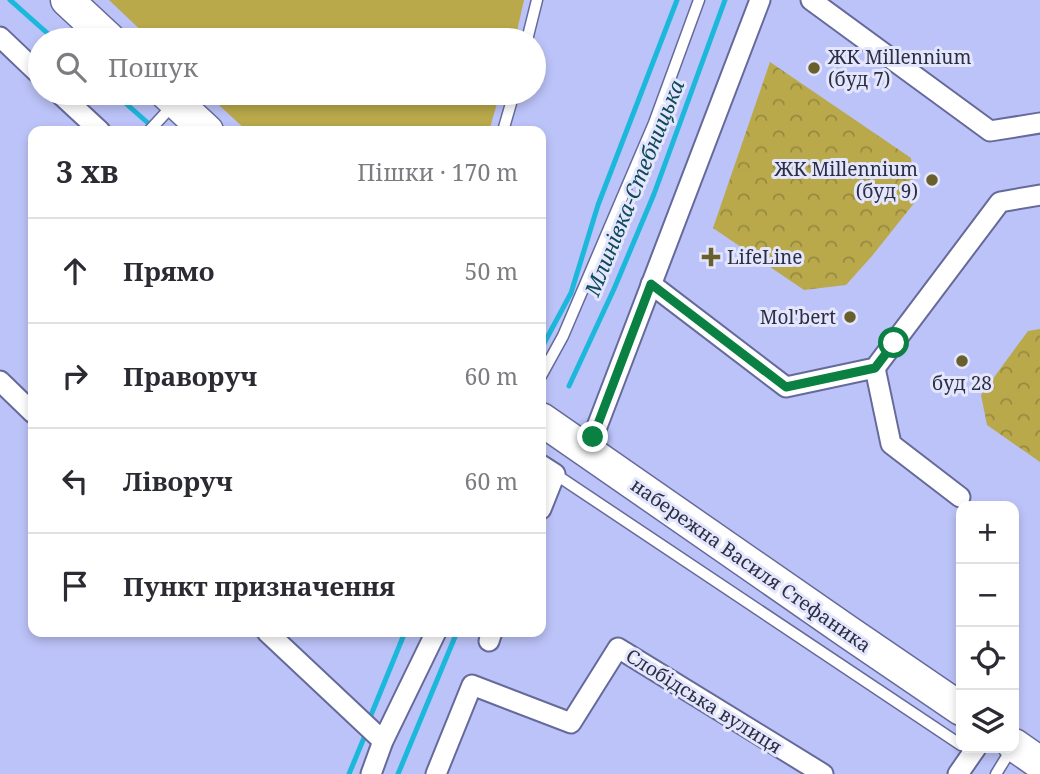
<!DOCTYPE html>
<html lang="uk">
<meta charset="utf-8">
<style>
:root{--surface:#fff;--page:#f2f2f3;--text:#2b2b33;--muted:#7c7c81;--line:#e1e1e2}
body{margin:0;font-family:"Noto Serif",serif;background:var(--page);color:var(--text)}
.controls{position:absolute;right:21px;bottom:21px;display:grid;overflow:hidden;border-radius:14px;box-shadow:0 4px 10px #0003}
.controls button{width:63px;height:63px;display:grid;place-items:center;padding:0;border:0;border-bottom:2px solid var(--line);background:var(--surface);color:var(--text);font:35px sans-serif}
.stop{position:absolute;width:21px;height:21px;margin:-16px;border:5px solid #0b8043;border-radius:50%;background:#fff}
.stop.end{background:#0b8043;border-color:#fff;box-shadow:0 2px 7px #0008}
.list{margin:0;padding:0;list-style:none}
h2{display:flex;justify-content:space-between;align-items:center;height:91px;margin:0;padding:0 28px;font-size:30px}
h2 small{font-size:23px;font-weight:400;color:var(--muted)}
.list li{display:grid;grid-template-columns:46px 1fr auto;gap:21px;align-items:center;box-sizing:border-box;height:105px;padding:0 28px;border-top:2px solid var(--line)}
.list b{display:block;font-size:26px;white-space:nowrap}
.list em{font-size:23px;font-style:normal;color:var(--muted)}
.icon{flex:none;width:38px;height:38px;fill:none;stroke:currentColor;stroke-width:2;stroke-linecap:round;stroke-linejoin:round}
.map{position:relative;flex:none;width:1040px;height:774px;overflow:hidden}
.search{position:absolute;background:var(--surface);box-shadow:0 4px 10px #0003;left:28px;top:28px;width:518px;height:77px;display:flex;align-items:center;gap:18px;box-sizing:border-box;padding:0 24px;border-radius:38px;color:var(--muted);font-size:26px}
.panel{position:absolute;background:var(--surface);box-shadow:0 4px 10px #0003;left:28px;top:126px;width:518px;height:511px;border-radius:14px}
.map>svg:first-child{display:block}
</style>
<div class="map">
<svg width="1040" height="774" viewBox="0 0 1040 774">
<defs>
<pattern id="park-crowns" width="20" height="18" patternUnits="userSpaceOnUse" patternTransform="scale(1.75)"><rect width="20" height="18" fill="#b9a94b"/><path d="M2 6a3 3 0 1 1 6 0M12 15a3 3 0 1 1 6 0" fill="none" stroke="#978a40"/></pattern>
</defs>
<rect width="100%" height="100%" fill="#bcc3f8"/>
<g fill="url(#park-crowns)">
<polygon points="770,62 911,158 915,202 872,256 846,285 804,290 713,228"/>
<polygon points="1040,329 1040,462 987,425 981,395 1028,331"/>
</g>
<g fill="#b9a94b">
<polygon points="109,0 524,0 515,40 151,40"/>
<polygon points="206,93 500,93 489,131 247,131"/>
</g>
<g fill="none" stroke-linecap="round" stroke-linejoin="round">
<g stroke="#1cb8dc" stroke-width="5">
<polyline points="10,0 55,40"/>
<polyline points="114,93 157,131"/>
<polyline points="541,349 571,293 598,205 677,0"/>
<polyline points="569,386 614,289 654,194 725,0"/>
<polyline points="369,720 405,632"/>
<polyline points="349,774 366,733"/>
<polyline points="398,774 457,632"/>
</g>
<g stroke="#656a9a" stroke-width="13">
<g id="service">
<polyline points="527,40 537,0"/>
<polyline points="149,131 172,106"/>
<polyline points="503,131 514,93"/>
<polyline points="541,376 563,336 654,123 699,0"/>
<polyline points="555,474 961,745"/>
<polyline points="996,774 1012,748"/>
</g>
</g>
<g stroke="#656a9a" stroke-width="23">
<g id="minor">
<polyline points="811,0 990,131 1040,123"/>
<polyline points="0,37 40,75"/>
<polyline points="59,93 100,131"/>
<polyline points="651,284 786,387 875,368 1000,202 1040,195"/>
<polyline points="875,368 891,444 960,497"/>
<polyline points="0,381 33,413"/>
<polyline points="593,437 760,0"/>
<polyline points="541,465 555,474 541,509"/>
<polyline points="267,632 383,741"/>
<polyline points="489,641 492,632"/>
<polyline points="371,774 383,741 436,632"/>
<polyline points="436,774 472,685 571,723 618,648 823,774"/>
<polyline points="958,774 976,748"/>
</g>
</g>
<g stroke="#656a9a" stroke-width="35">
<g id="primary">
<polyline points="67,0 110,40"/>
<polyline points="166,93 207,131"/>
<polyline points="541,419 848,632 961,709"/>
<polyline points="1014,745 1040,763"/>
</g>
</g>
<use href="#service" stroke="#fff" stroke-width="10"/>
<use href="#minor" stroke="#fff" stroke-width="19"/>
<use href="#primary" stroke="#fff" stroke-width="32"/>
</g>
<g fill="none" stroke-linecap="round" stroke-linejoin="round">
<polyline stroke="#0b8043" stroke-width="9" points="593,437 651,284 786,387 875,368 894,343"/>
</g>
<g fill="#695f2c" stroke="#e3e6fc" stroke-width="2.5">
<circle cx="814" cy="68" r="7"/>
<circle cx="932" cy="180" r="7"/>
<path d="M707.5 246.5h7v7h7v7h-7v7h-7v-7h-7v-7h7z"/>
<circle cx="850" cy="317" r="7"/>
<circle cx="962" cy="361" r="7"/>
</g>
<g text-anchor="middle" stroke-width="6" stroke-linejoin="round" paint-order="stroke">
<g font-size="19" fill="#2c2f44" stroke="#e3e6fc" text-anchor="start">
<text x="828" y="64">ЖК Millennium<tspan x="828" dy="22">(буд 7)</tspan></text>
<text x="918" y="176" text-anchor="end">ЖК Millennium<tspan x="918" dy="22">(буд 9)</tspan></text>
<text x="727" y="264">LifeLine</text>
<text x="836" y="324" text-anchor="end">Mol'bert</text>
<text x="962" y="390" text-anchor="middle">буд 28</text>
</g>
<g font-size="19" fill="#2c2f44" stroke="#e3e6fc">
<text transform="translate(751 565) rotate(35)" y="7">набережна Василя Стефаника</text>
<text transform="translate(704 701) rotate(32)" y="7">Слобідська вулиця</text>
</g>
<g font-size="21" font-style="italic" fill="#0e4a59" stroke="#e3e6fc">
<text transform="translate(635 188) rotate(-68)" y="7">Млинівка-Стебницька</text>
</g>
</g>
</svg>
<div class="controls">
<button>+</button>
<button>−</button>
<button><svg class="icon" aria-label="locate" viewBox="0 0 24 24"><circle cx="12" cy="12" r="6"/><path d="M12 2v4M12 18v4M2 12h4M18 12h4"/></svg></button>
<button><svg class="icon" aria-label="layers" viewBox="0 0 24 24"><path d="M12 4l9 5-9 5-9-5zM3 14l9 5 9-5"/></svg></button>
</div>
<div class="stop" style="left:894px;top:343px"></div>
<div class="stop end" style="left:593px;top:437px"></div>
<div class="search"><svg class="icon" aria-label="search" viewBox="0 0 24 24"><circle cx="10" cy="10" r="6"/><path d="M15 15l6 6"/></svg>Пошук</div>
<section class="panel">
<h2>3 хв<small>Пішки · 170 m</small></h2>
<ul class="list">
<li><svg class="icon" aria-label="ahead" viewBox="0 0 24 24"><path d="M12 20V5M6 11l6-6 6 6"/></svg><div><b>Прямо</b></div><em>50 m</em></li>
<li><svg class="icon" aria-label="right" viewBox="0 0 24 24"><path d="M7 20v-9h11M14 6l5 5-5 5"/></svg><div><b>Праворуч</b></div><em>60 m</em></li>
<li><svg class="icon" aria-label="left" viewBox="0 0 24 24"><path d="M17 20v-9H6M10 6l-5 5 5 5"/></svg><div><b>Ліворуч</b></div><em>60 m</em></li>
<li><svg class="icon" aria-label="arrive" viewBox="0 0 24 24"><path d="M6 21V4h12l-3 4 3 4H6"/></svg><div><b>Пункт призначення</b></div></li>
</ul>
</section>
</div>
